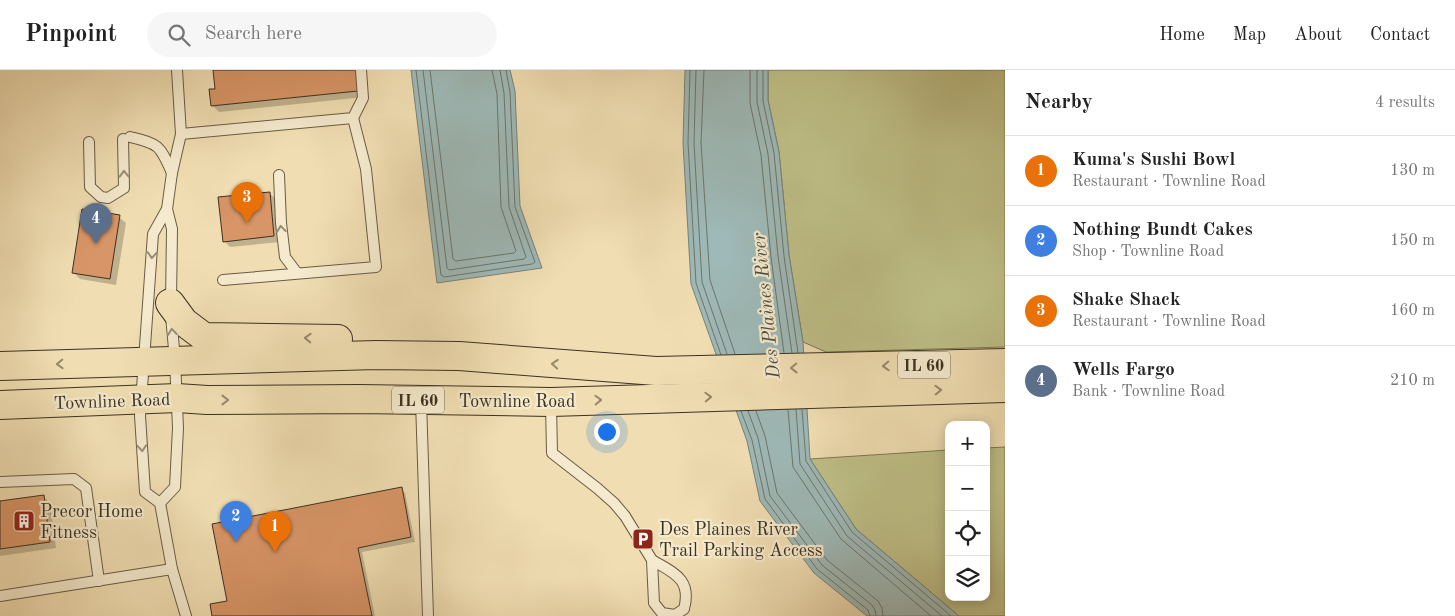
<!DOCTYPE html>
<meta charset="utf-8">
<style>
:root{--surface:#fff;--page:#f6f6f6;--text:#222;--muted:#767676;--line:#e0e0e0;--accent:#8f2418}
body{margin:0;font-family:"Old Standard TT",serif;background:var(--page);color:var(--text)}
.controls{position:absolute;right:15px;bottom:15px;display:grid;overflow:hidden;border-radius:10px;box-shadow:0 2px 12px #0003}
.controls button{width:45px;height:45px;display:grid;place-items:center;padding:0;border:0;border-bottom:1px solid var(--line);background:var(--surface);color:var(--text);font:25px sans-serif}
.you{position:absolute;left:606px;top:361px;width:18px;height:18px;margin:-12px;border:4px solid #fff;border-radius:50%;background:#1a73e8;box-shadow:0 0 0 8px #1a73e833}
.badge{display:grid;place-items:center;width:32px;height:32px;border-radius:50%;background:var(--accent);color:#fff;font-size:16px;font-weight:700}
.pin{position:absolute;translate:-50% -41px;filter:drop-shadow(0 1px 2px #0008)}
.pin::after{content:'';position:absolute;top:26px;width:18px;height:15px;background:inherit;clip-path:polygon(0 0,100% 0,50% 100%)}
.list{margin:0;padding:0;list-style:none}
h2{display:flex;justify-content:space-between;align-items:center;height:65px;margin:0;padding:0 20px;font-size:21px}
h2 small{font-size:16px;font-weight:400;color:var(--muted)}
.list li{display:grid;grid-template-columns:32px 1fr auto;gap:15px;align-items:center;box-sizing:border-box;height:70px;padding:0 20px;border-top:1px solid var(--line)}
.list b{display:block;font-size:19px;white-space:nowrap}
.list p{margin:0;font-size:16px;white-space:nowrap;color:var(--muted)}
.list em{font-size:16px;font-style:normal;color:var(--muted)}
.icon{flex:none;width:28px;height:28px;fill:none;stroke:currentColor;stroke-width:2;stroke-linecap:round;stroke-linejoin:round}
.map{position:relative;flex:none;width:1005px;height:546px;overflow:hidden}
header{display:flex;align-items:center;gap:30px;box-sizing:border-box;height:70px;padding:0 25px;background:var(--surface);border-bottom:1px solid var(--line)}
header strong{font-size:24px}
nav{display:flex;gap:28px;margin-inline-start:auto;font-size:18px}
.search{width:350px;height:45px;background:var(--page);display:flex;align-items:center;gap:12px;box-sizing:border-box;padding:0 18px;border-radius:28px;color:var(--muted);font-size:19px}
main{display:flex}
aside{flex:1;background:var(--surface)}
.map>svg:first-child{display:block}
</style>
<header>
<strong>Pinpoint</strong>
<div class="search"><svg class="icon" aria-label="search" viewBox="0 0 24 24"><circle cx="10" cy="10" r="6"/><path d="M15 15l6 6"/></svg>Search here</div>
<nav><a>Home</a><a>Map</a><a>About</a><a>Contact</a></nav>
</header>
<main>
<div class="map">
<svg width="1005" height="546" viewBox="0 0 1005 546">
<rect width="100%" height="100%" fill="#f0deb2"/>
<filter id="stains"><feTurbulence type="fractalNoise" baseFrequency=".004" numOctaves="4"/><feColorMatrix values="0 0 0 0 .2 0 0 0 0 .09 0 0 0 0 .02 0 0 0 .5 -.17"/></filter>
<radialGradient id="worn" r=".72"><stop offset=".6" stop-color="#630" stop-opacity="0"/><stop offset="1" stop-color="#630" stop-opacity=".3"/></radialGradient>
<g fill="#bfc088" stroke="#7d7855">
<polygon points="768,0 1005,0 1005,277 826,282 803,272 789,185 779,82 768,30"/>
<polygon points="1005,377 1005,546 959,546 856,459 810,389 949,380 949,527 986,527 986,378"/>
</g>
<g fill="#9eb9b7" stroke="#76837b">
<polygon points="411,0 510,0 515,21 520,136 542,198 437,213"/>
<polygon points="685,0 768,0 768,30 779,82 789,185 803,272 810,389 856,459 959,546 867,546 814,503 760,431 747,371 691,214 683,73"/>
</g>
<g fill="#0003">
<polygon points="214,0 361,0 364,27 219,42 212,35 216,20"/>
<polygon points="269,123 276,129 280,172 230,177 224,171"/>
<polygon points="119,147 126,153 116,215 80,209 73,202"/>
<polygon points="401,419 405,423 415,472 362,482 375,546 214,546 228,532"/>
<polygon points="43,426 50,433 56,478 0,486 0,432"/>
</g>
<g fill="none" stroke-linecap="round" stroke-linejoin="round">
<g stroke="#6c756c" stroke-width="1">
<polyline points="416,0 441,205 444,207 532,194 535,192 515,137 510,22 506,0"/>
<polyline points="423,0 447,198 449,200 524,189 526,187 509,137 504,23 500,0"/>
<polyline points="430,0 453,189 456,191 514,183 516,181 501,137 497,24 492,0"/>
<polyline points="690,0 688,73 696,213 721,285"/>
<polyline points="696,0 694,73 702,212 727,284"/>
<polyline points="704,0 701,73 710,210 735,284"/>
<polyline points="750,0 750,33 761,85 771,187 784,283"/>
<polyline points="757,0 757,32 768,84 778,186 792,283"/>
<polyline points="763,0 763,31 774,83 784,186 798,283"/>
<polyline points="796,339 800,394 847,466 942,546"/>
<polyline points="802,339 806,391 852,462 951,546"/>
<polyline points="788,340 793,397 841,469 931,546"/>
<polyline points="741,341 752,370 765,429 817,499 868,540 870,546"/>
<polyline points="748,341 758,368 770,426 822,495 872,535 875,540 876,546"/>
<polyline points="756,341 765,366 777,423 827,490 878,531 882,538 883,546"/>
</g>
</g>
<g fill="#d89567" stroke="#3b3122">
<polygon points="213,0 356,0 358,21 211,36 209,19 215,19"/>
<polygon points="270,122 274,166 223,172 218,127"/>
<polygon points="82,139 120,145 110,209 72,203"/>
<polygon points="402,417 411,467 358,478 372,546 212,546 210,534 227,531 212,454"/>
<polygon points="44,425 50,472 0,479 0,431"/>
</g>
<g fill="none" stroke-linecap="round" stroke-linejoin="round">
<g stroke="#685c46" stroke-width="12">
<g id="lane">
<polyline points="181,64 353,48 363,28 361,0"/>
<path d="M 130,67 C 160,74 160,76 172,103"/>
<polyline points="89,72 90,117 101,127 108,128 124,118 123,69"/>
<polyline points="279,105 281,153 285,187 297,203"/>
<polyline points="167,139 172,159 171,232"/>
<polyline points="223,210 376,197 366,99 353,48"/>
<polyline points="171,246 175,290 178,358 175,417 160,433 172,499 186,546"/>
<polyline points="421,331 428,546"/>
<path d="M 551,334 L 552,383 L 597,418 L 614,433 L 625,446 L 652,490 L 654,533 L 662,543 L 675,545 L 684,539 C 692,509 674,503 652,490"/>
<polyline points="0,412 74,409 86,418 99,511"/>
<polyline points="160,433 145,422 140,346 153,164 167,139 172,103 181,64 177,0"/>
<polyline points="0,526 172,499"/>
</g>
</g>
<g stroke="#3b3122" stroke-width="30">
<g id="primary">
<polyline points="170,233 184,252 204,267 338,269"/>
<polyline points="0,296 376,285 459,286 656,301 1005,293"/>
<polyline points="0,335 177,328 207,330 359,329 551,332 1005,318"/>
</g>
</g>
<use href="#lane" stroke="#f5eacd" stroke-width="10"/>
<use href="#primary" stroke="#f0deb2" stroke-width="28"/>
</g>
<defs><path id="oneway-chevron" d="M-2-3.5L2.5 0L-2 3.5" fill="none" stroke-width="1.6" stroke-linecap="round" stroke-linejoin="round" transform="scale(1.25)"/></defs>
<g stroke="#988e78">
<use href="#oneway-chevron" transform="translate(124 104) rotate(-91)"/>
<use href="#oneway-chevron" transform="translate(281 159) rotate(-96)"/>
<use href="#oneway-chevron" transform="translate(152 185) rotate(94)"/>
<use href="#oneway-chevron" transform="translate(172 262) rotate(-97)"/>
<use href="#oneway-chevron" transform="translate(142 378) rotate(86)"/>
</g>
<g stroke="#96886a">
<use href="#oneway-chevron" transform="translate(308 268) rotate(-178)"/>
<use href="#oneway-chevron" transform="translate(60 294) rotate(178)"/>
<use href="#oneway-chevron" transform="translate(555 294) rotate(-176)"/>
<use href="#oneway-chevron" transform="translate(886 296) rotate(178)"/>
<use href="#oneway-chevron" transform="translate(794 298) rotate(179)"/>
<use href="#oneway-chevron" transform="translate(938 320) rotate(-2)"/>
<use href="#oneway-chevron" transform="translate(708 327) rotate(-2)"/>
<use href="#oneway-chevron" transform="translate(225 330)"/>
<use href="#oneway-chevron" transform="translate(598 330) rotate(-2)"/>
</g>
<defs>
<g id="building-square" transform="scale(1.125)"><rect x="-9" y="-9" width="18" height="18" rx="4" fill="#8f2418" stroke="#f5eacd"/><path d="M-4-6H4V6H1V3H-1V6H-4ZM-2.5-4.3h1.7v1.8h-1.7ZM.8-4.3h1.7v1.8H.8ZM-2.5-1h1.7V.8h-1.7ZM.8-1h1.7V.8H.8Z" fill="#fff"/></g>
<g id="parking-square" transform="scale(1.125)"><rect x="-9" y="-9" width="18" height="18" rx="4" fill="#8f2418" stroke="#f5eacd"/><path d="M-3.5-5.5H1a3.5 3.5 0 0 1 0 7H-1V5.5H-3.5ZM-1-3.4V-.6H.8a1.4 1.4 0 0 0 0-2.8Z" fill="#fff"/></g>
</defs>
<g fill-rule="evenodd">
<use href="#building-square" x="24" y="451"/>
<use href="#parking-square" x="643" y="469"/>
</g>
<g text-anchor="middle" stroke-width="4.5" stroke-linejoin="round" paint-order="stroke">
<g fill="#f5eacd" stroke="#736855" stroke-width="1">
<rect x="898" y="281.5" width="52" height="27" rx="4"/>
<rect x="392" y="316.5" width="52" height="27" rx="4"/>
</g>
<g font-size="16" font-weight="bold" fill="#3b3122">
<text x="924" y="301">IL 60</text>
<text x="418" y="336">IL 60</text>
</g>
<g font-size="18" fill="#3b3122" stroke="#f5eacd">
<text transform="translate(112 331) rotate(-2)" y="6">Townline Road</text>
<text x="517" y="337">Townline Road</text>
</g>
<g font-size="18" fill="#3b3122" stroke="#f5eacd" text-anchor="start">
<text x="40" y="447">Precor Home<tspan x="40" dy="21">Fitness</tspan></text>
<text x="659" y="465">Des Plaines River<tspan x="659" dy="21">Trail Parking Access</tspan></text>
</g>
<g font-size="19" font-style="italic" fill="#4f4c40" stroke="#f5eacd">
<text transform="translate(765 236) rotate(-96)" y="7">Des Plaines River</text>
</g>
</g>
<rect width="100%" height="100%" filter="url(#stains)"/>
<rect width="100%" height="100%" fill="url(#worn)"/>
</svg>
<div class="controls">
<button>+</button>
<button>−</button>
<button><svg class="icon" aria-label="locate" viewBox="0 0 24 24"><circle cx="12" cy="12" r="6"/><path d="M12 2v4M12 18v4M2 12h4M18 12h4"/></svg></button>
<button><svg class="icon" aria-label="layers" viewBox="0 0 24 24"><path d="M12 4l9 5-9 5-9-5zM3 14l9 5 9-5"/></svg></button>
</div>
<div class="you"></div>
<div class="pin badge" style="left:275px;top:482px;background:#e8710a">1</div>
<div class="pin badge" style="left:236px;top:472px;background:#3f7fe0">2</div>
<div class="pin badge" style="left:247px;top:153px;background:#e8710a">3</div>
<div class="pin badge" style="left:96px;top:174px;background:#5c6f8a">4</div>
</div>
<aside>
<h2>Nearby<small>4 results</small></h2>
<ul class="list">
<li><span class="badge" style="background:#e8710a">1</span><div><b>Kuma's Sushi Bowl</b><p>Restaurant · Townline Road</p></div><em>130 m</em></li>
<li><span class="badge" style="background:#3f7fe0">2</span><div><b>Nothing Bundt Cakes</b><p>Shop · Townline Road</p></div><em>150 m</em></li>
<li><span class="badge" style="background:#e8710a">3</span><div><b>Shake Shack</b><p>Restaurant · Townline Road</p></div><em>160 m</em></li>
<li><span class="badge" style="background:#5c6f8a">4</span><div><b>Wells Fargo</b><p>Bank · Townline Road</p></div><em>210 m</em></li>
</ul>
</aside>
</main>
